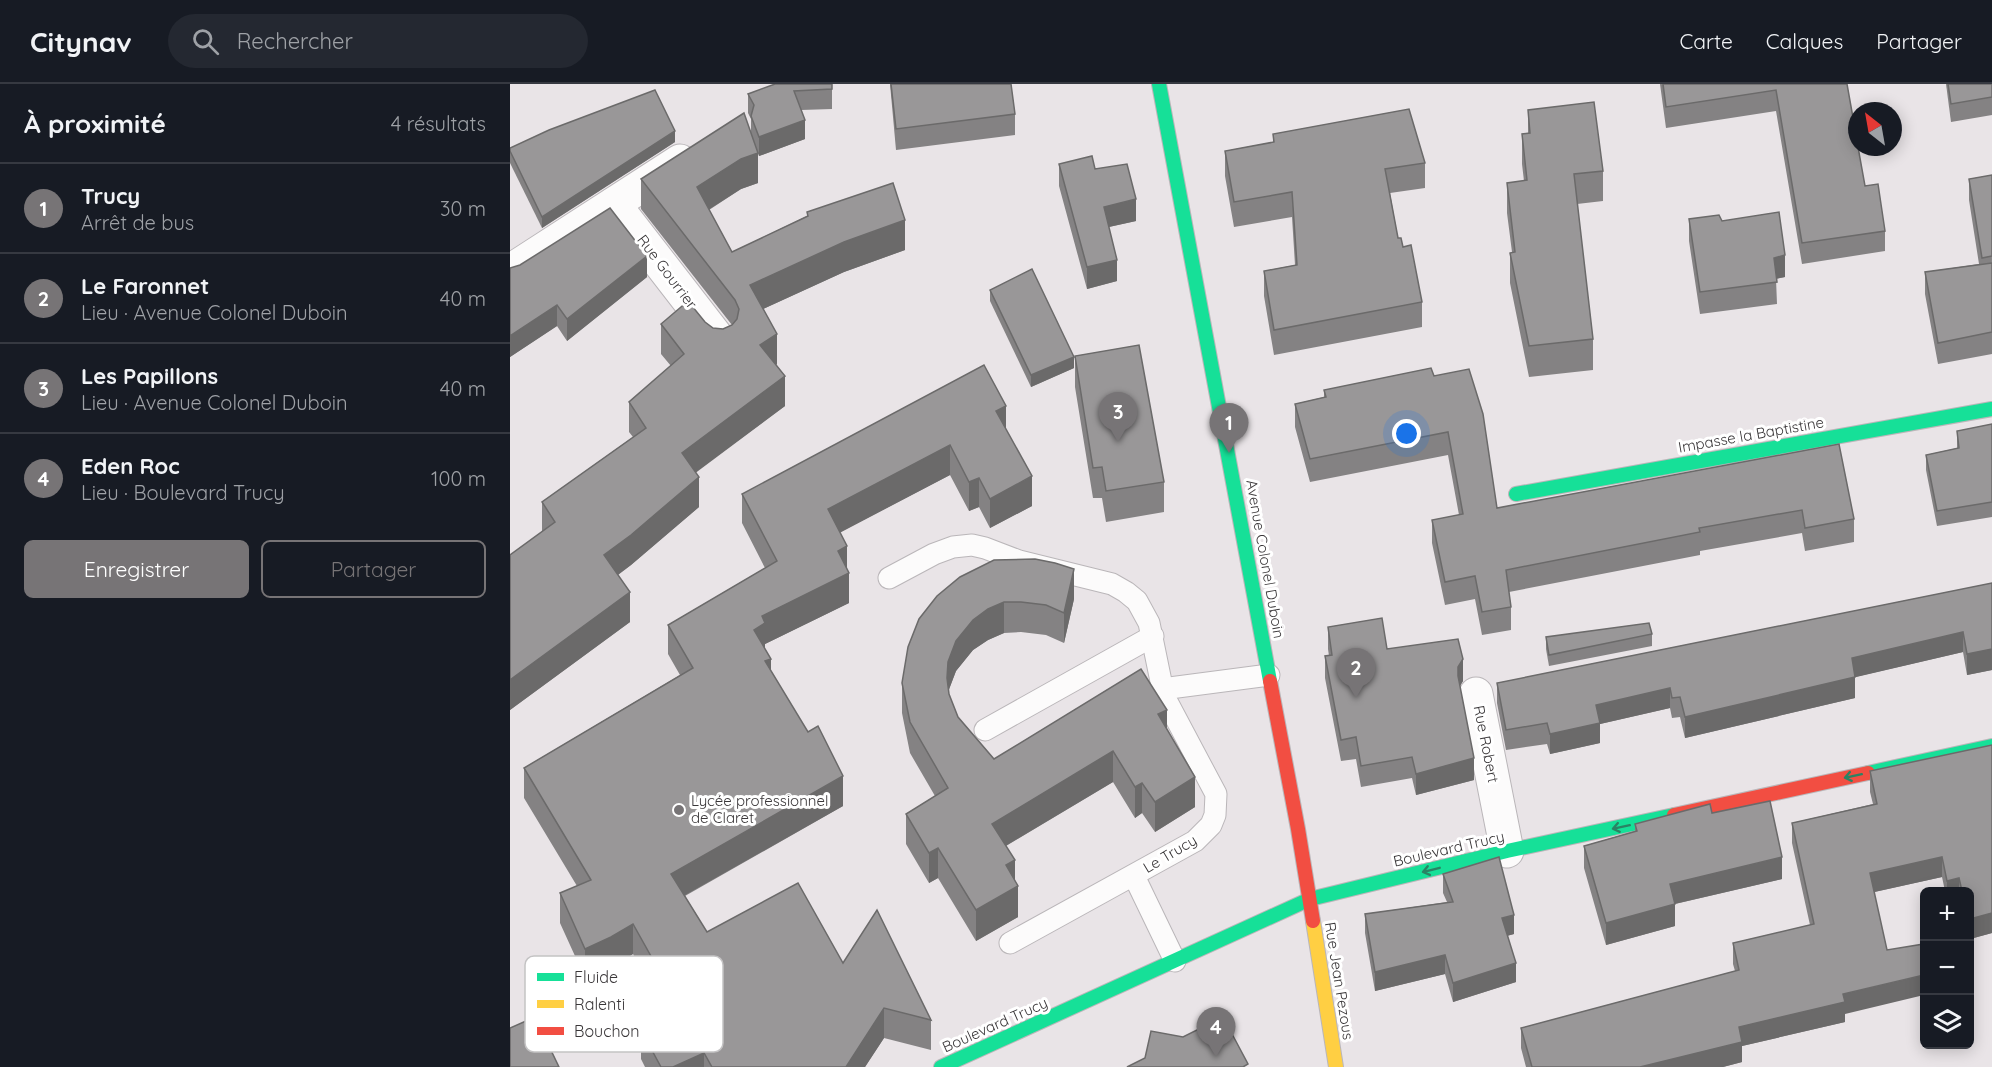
<!DOCTYPE html>
<html lang="fr">
<meta charset="utf-8">
<style>
:root{--surface:#171b24;--page:#242831;--text:#f1f3f6;--muted:#9ea1a6;--line:#363941;--accent:#777476}
body{margin:0;font-family:Quicksand,sans-serif;background:var(--page);color:var(--text)}
.controls{position:absolute;right:18px;bottom:18px;display:grid;overflow:hidden;border-radius:9px;box-shadow:0 3px 15px #0003}
.controls button{width:54px;height:54px;display:grid;place-items:center;padding:0;border:0;border-bottom:2px solid var(--line);background:var(--surface);color:var(--text);font:30px sans-serif}
.compass{position:absolute;left:1338px;top:18px;width:54px;height:54px;border-radius:50%;background:var(--surface);box-shadow:0 3px 15px #0003;rotate:329deg}
.you{position:absolute;left:897px;top:350px;width:21px;height:21px;margin:-15px;border:4px solid #fff;border-radius:50%;background:#1a73e8;box-shadow:0 0 0 9px #1a73e833}
.badge{display:grid;place-items:center;width:39px;height:39px;border-radius:50%;background:var(--accent);color:#fff;font-size:20px;font-weight:700}
.pin{position:absolute;translate:-50% -50px;filter:drop-shadow(0 2px 3px #0008)}
.pin::after{content:'';position:absolute;top:32px;width:21px;height:18px;background:inherit;clip-path:polygon(0 0,100% 0,50% 100%)}
.list{margin:0;padding:0;list-style:none}
h2{display:flex;justify-content:space-between;align-items:center;height:78px;margin:0;padding:0 24px;font-size:26px}
h2 small{font-size:20px;font-weight:400;color:var(--muted)}
.list li{display:grid;grid-template-columns:39px 1fr auto;gap:18px;align-items:center;box-sizing:border-box;height:90px;padding:0 24px;border-top:2px solid var(--line)}
.list b{display:block;font-size:22px;white-space:nowrap}
.list p{margin:0;font-size:20px;white-space:nowrap;color:var(--muted)}
.list em{font-size:20px;font-style:normal;color:var(--muted)}
.actions{display:flex;gap:12px;padding:18px 24px}
.actions a{flex:1;padding:14px 0;border:2px solid var(--accent);border-radius:9px;text-align:center;font-size:21px;color:var(--accent)}
.actions .main{background:var(--accent);color:#fff}
.icon{flex:none;width:33px;height:33px;fill:none;stroke:currentColor;stroke-width:2;stroke-linecap:round;stroke-linejoin:round}
.map{position:relative;flex:none;width:1482px;height:983px;overflow:hidden}
header{display:flex;align-items:center;gap:36px;box-sizing:border-box;height:84px;padding:0 30px;background:var(--surface);border-bottom:2px solid var(--line)}
header strong{font-size:28px}
nav{display:flex;gap:33px;margin-inline-start:auto;font-size:21px}
.search{width:420px;height:54px;background:var(--page);display:flex;align-items:center;gap:15px;box-sizing:border-box;padding:0 21px;border-radius:33px;color:var(--muted);font-size:22px}
main{display:flex}
aside{flex:1;background:var(--surface)}
.map>svg:first-child{display:block}
</style>
<header>
<strong>Citynav</strong>
<div class="search"><svg class="icon" aria-label="search" viewBox="0 0 24 24"><circle cx="10" cy="10" r="6"/><path d="M15 15l6 6"/></svg>Rechercher</div>
<nav><a>Carte</a><a>Calques</a><a>Partager</a></nav>
</header>
<main>
<aside>
<h2>À proximité<small>4 résultats</small></h2>
<ul class="list">
<li><span class="badge">1</span><div><b>Trucy</b><p>Arrêt de bus</p></div><em>30 m</em></li>
<li><span class="badge">2</span><div><b>Le Faronnet</b><p>Lieu · Avenue Colonel Duboin</p></div><em>40 m</em></li>
<li><span class="badge">3</span><div><b>Les Papillons</b><p>Lieu · Avenue Colonel Duboin</p></div><em>40 m</em></li>
<li><span class="badge">4</span><div><b>Eden Roc</b><p>Lieu · Boulevard Trucy</p></div><em>100 m</em></li>
</ul>
<div class="actions"><a class="main">Enregistrer</a><a>Partager</a></div>
</aside>
<div class="map">
<svg width="1482" height="983" viewBox="0 0 1482 983">
<rect width="100%" height="100%" fill="#e9e4e7"/>
<g fill="none" stroke-linecap="round" stroke-linejoin="round">
<g stroke="#bab6b9" stroke-width="23">
<g id="lane">
<polyline points="379,494 424,470 443,463 462,461 475,464 509,477 602,500 616,508 627,517 639,539 654,612 706,710 705,731 701,741 685,757 500,859"/>
<polyline points="652,605 759,591"/>
<polyline points="475,646 643,552"/>
<polyline points="624,792 665,877"/>
</g>
</g>
<g stroke="#bab6b9" stroke-width="35">
<g id="street">
<polyline points="104,120 210,257"/>
<polyline points="0,187 170,77"/>
<polyline points="966,610 997,767"/>
</g>
</g>
<g stroke="#bab6b9" stroke-width="16">
<g id="fast">
<polyline points="649,0 760,597"/>
<polyline points="1006,410 1482,325"/>
<polyline points="1358,689 1482,662"/>
<polyline points="431,983 800,815 997,767 1164,731"/>
</g>
</g>
<g stroke="#bab6b9" stroke-width="16">
<polyline id="slow" points="803,837 826,983"/>
</g>
<g stroke="#bab6b9" stroke-width="16">
<g id="jam">
<polyline points="760,597 788,745 803,837"/>
<polyline points="1164,731 1358,689"/>
</g>
</g>
<use href="#lane" stroke="#fcfbfb" stroke-width="21"/>
<use href="#street" stroke="#fcfbfb" stroke-width="33"/>
<use href="#fast" stroke="#16e098" stroke-width="14"/>
<use href="#slow" stroke="#ffcf43" stroke-width="14"/>
<use href="#jam" stroke="#f24e42" stroke-width="14"/>
</g>
<g fill="#848283">
<polygon points="322,0 322,25 291,26 295,55 249,72 248,70 248,99 231,105 199,126 222,168 297,132 297,128 395,166 334,188 253,225 267,280 266,281 275,322 185,388 189,423 121,481 108,491 120,538 0,626 0,471 32,448 32,418 123,353 119,348 119,318 161,282 151,270 151,240 195,238 203,244 213,245 222,241 131,125 131,95 241,49 241,35 238,29 238,10"/>
<polygon points="380,0 501,0 505,30 505,51 386,66"/>
<polygon points="1150,0 1337,0 1355,102 1375,147 1375,167 1292,180 1266,27 1156,44"/>
<polygon points="1436,0 1482,0 1482,31 1441,38"/>
<polygon points="1018,26 1093,87 1093,117 1067,120 1083,255 1083,286 1019,293 1000,199 1000,169 1002,168 997,129 997,99 1014,97 1012,80 1012,50 1018,49"/>
<polygon points="763,50 915,79 915,104 880,109 888,154 893,163 912,218 912,243 764,271 754,212 754,187 785,181 782,133 724,143 715,92 715,67 763,58"/>
<polygon points="165,58 32,144 0,79 0,64"/>
<polygon points="549,80 585,85 626,137 599,143 607,197 577,205 549,102"/>
<polygon points="1482,91 1482,270 1428,280 1415,210 1415,188 1469,180 1459,116 1459,95"/>
<polygon points="1179,135 1212,137 1275,193 1266,195 1267,220 1190,230 1179,157"/>
<polygon points="0,184 137,193 57,257 47,242 0,273"/>
<polygon points="480,206 564,284 521,303 480,217"/>
<polygon points="565,272 654,398 654,428 596,438 592,414 583,414 565,303"/>
<polygon points="924,292 987,424 1329,360 1344,435 1344,458 1295,467 1292,449 1190,467 1190,471 999,508 1001,523 1001,546 972,551 965,515 935,521 922,459 922,436 949,431 938,371 800,398 785,343 785,320 814,313 814,306"/>
<polygon points="1482,340 1482,433 1427,442 1416,386 1416,371 1447,364 1447,347"/>
<polygon points="496,346 522,422 480,444 469,423 459,427 440,391 330,448 337,486 339,519 255,560 255,565 261,587 333,722 175,812 197,848 333,879 421,936 421,966 374,954 355,983 135,983 131,975 131,946 158,933 123,870 101,883 75,894 50,839 50,809 67,802 14,714 14,684 170,591 158,570 158,541 255,484 232,439 232,410"/>
<polygon points="1482,499 1482,586 1457,591 1453,568 1345,593 1345,614 1175,654 1170,633 1162,634 1160,624 1090,640 1090,659 1040,670 1037,660 996,666 987,619 987,599"/>
<polygon points="427,512 564,515 554,559 536,551 511,548 494,549 478,556 463,566 446,587 438,608 448,633 484,675 657,646 685,723 645,748 632,729 625,734 603,698 496,762 505,796 508,833 466,857 428,794 419,799 396,760 396,730 425,712 400,669 392,629 392,599"/>
<polygon points="818,543 877,565 953,597 950,602 964,696 906,711 902,694 851,703 846,675 831,677 815,594 815,572 819,572 818,565"/>
<polygon points="1142,550 1142,562 1039,582 1036,565 1036,553"/>
<polygon points="1482,661 1482,849 1460,855 1460,807 1435,807 1432,793 1364,808 1335,930 1335,938 1232,962 1232,978 1213,983 1016,983 1011,964 1011,944 1225,887 1223,880 1223,859 1300,841 1282,759 1282,739 1363,720 1360,708 1360,687"/>
<polygon points="1125,740 1272,795 1165,820 1165,842 1096,861 1074,784 1074,762 1125,747"/>
<polygon points="933,790 1004,850 997,852 1006,898 943,918 935,890 865,907 855,849 855,830 937,818 933,809"/>
</g>
<g fill="#6b6a6a">
<polygon points="295,36 295,55 249,72 249,53"/>
<polygon points="165,47 165,58 32,144 32,133"/>
<polygon points="248,69 248,99 231,105 187,133 187,103 231,75"/>
<polygon points="626,115 626,137 594,144 594,123"/>
<polygon points="395,136 395,166 334,188 240,231 240,201 334,158"/>
<polygon points="1275,171 1275,193 1264,195 1264,174"/>
<polygon points="137,172 137,193 57,257 57,235"/>
<polygon points="607,176 607,197 577,205 577,183"/>
<polygon points="47,221 47,242 0,273 0,252"/>
<polygon points="267,250 267,280 250,291 250,261"/>
<polygon points="564,273 564,284 521,303 521,291"/>
<polygon points="275,292 275,322 172,399 172,369"/>
<polygon points="496,322 496,351 486,327"/>
<polygon points="440,361 440,391 318,455 318,425"/>
<polygon points="522,392 522,422 480,444 480,415"/>
<polygon points="189,393 189,423 121,481 94,501 94,471"/>
<polygon points="469,394 469,423 459,427 459,398"/>
<polygon points="337,462 337,490 339,489 339,519 255,560 255,569 244,546 252,532 328,467"/>
<polygon points="564,485 564,515 554,559 554,529"/>
<polygon points="120,508 120,538 0,626 0,596"/>
<polygon points="494,518 494,549 478,556 463,566 446,587 438,608 437,594 438,578 446,557 463,536 478,525"/>
<polygon points="1453,548 1453,568 1342,594 1342,574"/>
<polygon points="1482,565 1482,586 1457,591 1457,570"/>
<polygon points="261,575 261,604 255,577"/>
<polygon points="953,575 953,597 948,605 948,614 948,583"/>
<polygon points="1345,593 1345,614 1175,654 1175,633"/>
<polygon points="1160,604 1160,624 1090,640 1090,659 1040,670 1040,650 1086,621"/>
<polygon points="657,626 657,656 648,630"/>
<polygon points="603,667 603,698 482,770 482,740"/>
<polygon points="964,674 964,696 906,711 906,690"/>
<polygon points="333,692 333,722 161,819 161,790"/>
<polygon points="685,693 685,723 645,748 645,718"/>
<polygon points="632,699 632,729 625,734 625,703"/>
<polygon points="428,764 428,794 419,799 419,769"/>
<polygon points="1272,773 1272,795 1160,821 1160,800"/>
<polygon points="1432,773 1432,793 1360,809 1360,789"/>
<polygon points="505,776 505,804 508,802 508,833 466,857 466,826 496,781"/>
<polygon points="1449,794 1449,807 1437,807 1437,797"/>
<polygon points="1165,820 1165,842 1096,861 1096,839"/>
<polygon points="1482,829 1482,849 1460,855 1460,835"/>
<polygon points="1004,831 1004,850 992,853 992,834"/>
<polygon points="123,840 123,870 101,883 75,894 75,865"/>
<polygon points="935,871 935,890 865,907 865,888"/>
<polygon points="1006,879 1006,898 943,918 943,899"/>
<polygon points="1414,891 1414,911 1335,930 1335,938 1232,962 1232,978 1213,983 1130,983 1229,943 1333,910"/>
<polygon points="374,924 374,954 355,983 336,983"/>
<polygon points="194,969 194,983 163,983"/>
</g>
<g fill="#999798" stroke="#6b6a6a" stroke-width="1.5">
<polygon points="265,0 322,0 322,5 284,7 295,36 249,53 241,32 244,21 238,10"/>
<polygon points="381,0 501,0 505,30 386,45"/>
<polygon points="1153,0 1337,0 1347,56 1347,63 1348,63 1355,102 1368,100 1375,147 1292,159 1266,6 1156,23"/>
<polygon points="1438,0 1482,0 1482,13 1441,20"/>
<polygon points="145,6 165,47 32,133 0,67 0,64 39,46"/>
<polygon points="1084,18 1093,87 1064,90 1083,255 1019,262 1000,169 1005,168 997,99 1017,96 1012,50 1020,49 1018,26"/>
<polygon points="899,25 915,79 875,85 888,154 891,154 893,163 901,161 912,218 764,246 754,187 787,181 782,108 724,118 715,67 764,58 763,50"/>
<polygon points="234,29 248,69 231,75 187,103 222,168 298,132 297,128 383,99 395,136 334,158 240,201 267,250 250,261 275,292 172,369 189,393 121,451 94,471 120,508 0,596 0,471 45,438 32,418 136,344 119,318 174,270 151,240 178,217 195,238 203,244 213,245 222,241 227,235 229,225 225,216 131,95"/>
<polygon points="582,72 585,85 617,80 626,115 594,123 607,176 577,183 549,80"/>
<polygon points="1482,91 1482,172 1472,174 1459,95"/>
<polygon points="100,124 137,172 57,235 47,221 0,252 0,184 10,181"/>
<polygon points="1269,128 1275,171 1264,174 1267,198 1190,208 1179,135 1209,131 1212,137"/>
<polygon points="1482,179 1482,248 1428,259 1415,188"/>
<polygon points="522,185 564,273 521,291 480,206"/>
<polygon points="629,261 654,398 596,407 592,383 583,384 565,272"/>
<polygon points="474,281 496,322 486,327 522,392 480,415 469,394 459,398 440,361 318,425 337,462 328,467 339,489 252,532 255,539 244,546 261,575 255,577 298,648 308,642 333,692 161,790 197,848 288,799 333,879 367,826 421,936 374,924 336,983 202,983 194,969 163,983 151,983 131,946 171,926 123,840 101,853 75,865 50,809 81,796 14,684 183,584 158,541 267,477 232,410"/>
<polygon points="921,284 924,292 959,285 973,330 987,424 1329,360 1344,435 1295,444 1292,426 1189,444 1190,448 996,486 1001,523 972,528 965,492 935,498 922,436 953,430 938,348 800,375 785,320 816,313 814,306"/>
<polygon points="1482,340 1482,418 1427,427 1416,371 1449,364 1447,347"/>
<polygon points="525,475 545,479 564,485 554,529 536,521 511,518 494,518 478,525 463,536 446,557 438,578 437,594 439,610 448,633 484,675 631,585 657,626 648,630 685,693 645,718 632,699 625,703 603,667 482,740 505,776 496,781 508,802 466,826 428,764 419,769 396,730 438,704 400,638 392,599 398,563 409,535 427,512 450,493 484,476"/>
<polygon points="1482,499 1482,565 1457,570 1453,548 1342,574 1345,593 1175,633 1170,613 1162,614 1160,604 1086,621 1090,639 1040,650 1037,639 996,646 987,599"/>
<polygon points="872,534 877,565 948,555 953,575 948,583 948,592 964,674 906,690 902,673 851,682 846,653 831,656 815,572 822,571 818,543"/>
<polygon points="1139,539 1142,550 1039,571 1036,553"/>
<polygon points="1482,661 1482,829 1460,835 1460,807 1452,807 1449,794 1437,797 1432,773 1360,789 1377,866 1414,860 1414,891 1333,910 1335,918 1229,943 1232,958 1130,983 1022,983 1011,944 1229,886 1223,859 1304,840 1282,739 1367,720 1360,687"/>
<polygon points="1260,717 1272,773 1160,800 1165,820 1096,839 1074,762 1127,747 1125,740 1200,720 1202,729"/>
<polygon points="989,773 1004,831 992,834 1006,879 943,899 935,871 865,888 855,830 943,818 933,790"/>
<polygon points="25,933 49,983 0,983 0,944"/>
<polygon points="713,933 738,980 733,983 617,983 635,974 641,947 673,953"/>
</g>
<defs><path id="oneway-shaft" d="M-6 0H5M1.5-3L5.5 0L1.5 3" fill="none" stroke-width="1.6" stroke-linecap="round" stroke-linejoin="round" transform="scale(1.5)"/></defs>
<g stroke="#2a8364">
<use href="#oneway-shaft" transform="translate(1343 692) rotate(168)"/>
<use href="#oneway-shaft" transform="translate(1111 743) rotate(168)"/>
<use href="#oneway-shaft" transform="translate(921 786) rotate(166)"/>
</g>
<circle fill="#777476" stroke="#fff" stroke-width="2" cx="169" cy="726" r="6"/>
<g text-anchor="middle" stroke-width="6" stroke-linejoin="round" paint-order="stroke">
<g font-size="15" fill="#3a3739" stroke="#fff">
<text transform="translate(157 188) rotate(53)" y="5">Rue Gourrier</text>
<text transform="translate(1241 351) rotate(-10)" y="5">Impasse la Baptistine</text>
<text transform="translate(755 475) rotate(80)" y="5">Avenue Colonel Duboin</text>
<text transform="translate(976 660) rotate(79)" y="5">Rue Robert</text>
<text transform="translate(939 765) rotate(-13)" y="5">Boulevard Trucy</text>
<text transform="translate(660 770) rotate(-31)" y="5">Le Trucy</text>
<text transform="translate(829 897) rotate(81)" y="5">Rue Jean Pezous</text>
<text transform="translate(485 941) rotate(-24)" y="5">Boulevard Trucy</text>
</g>
<g font-size="15" fill="#3a3739" stroke="#fff" text-anchor="start">
<text x="181" y="722">Lycée professionnel<tspan x="181" dy="17">de Claret</tspan></text>
</g>
</g>
<rect x="15" y="872" width="198" height="96" rx="9" fill="#fff" stroke="#c4c3c4" stroke-width="1.5"/>
<rect x="27" y="889" width="27" height="8" fill="#16e098"/>
<rect x="27" y="916" width="27" height="8" fill="#ffcf43"/>
<rect x="27" y="943" width="27" height="8" fill="#f24e42"/>
<g font-size="16" fill="#3a3739">
<text x="64" y="899">Fluide</text>
<text x="64" y="926">Ralenti</text>
<text x="64" y="953">Bouchon</text>
</g>
</svg>
<div class="controls">
<button>+</button>
<button>−</button>
<button><svg class="icon" aria-label="layers" viewBox="0 0 24 24"><path d="M12 4l9 5-9 5-9-5zM3 14l9 5 9-5"/></svg></button>
</div>
<svg class="compass" viewBox="-18 -18 36 36"><path d="M0-13l5 13h-10z" fill="#e53935"/><path d="M0 13l5-13h-10z" fill="#9ea1a6"/></svg>
<div class="you"></div>
<div class="pin badge" style="left:719px;top:369px">1</div>
<div class="pin badge" style="left:846px;top:614px">2</div>
<div class="pin badge" style="left:608px;top:358px">3</div>
<div class="pin badge" style="left:706px;top:973px">4</div>
</div>
</main>
